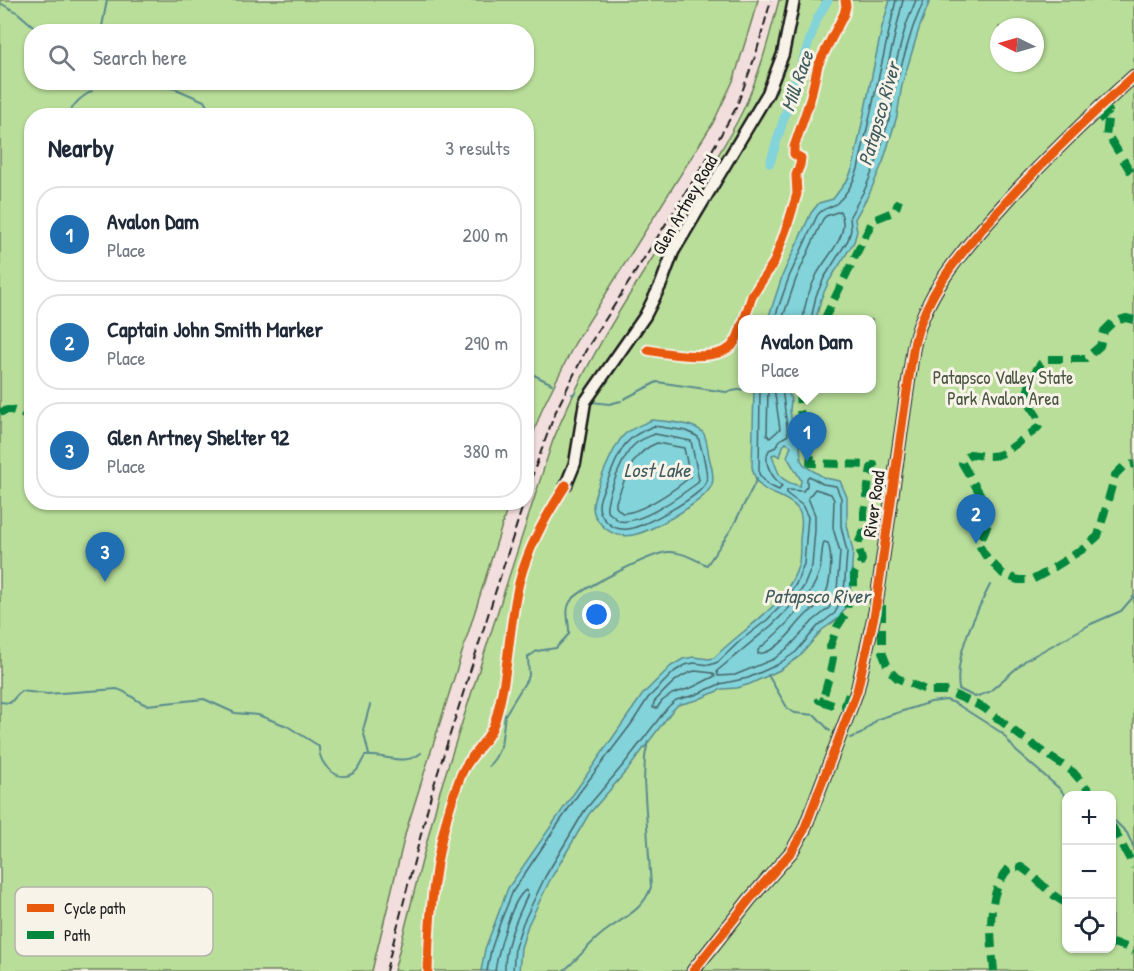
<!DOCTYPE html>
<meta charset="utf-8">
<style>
:root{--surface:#fff;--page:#f6f6f7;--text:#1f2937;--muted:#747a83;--line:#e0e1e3;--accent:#1f6fb2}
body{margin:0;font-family:"Patrick Hand",sans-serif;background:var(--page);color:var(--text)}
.controls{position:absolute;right:18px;bottom:18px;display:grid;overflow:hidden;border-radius:12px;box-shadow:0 2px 4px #0004}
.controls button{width:54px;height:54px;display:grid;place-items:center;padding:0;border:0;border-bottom:2px solid var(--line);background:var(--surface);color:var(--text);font:30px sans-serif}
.compass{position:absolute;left:990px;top:18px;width:54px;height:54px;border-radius:50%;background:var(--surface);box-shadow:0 2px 4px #0004;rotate:275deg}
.you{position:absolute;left:597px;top:615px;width:21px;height:21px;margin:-15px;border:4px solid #fff;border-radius:50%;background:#1a73e8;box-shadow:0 0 0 9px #1a73e833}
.badge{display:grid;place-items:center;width:39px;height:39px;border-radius:50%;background:var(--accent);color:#fff;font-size:20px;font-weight:700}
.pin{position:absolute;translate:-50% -50px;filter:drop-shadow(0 2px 3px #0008)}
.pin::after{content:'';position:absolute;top:32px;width:21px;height:18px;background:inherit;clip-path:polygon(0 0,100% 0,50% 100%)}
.popup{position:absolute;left:738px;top:315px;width:138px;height:78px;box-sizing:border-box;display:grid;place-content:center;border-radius:12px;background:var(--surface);filter:drop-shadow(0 2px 4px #0005);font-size:20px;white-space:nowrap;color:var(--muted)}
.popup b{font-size:22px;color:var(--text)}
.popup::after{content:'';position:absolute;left:50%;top:100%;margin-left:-12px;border:12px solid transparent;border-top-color:var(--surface)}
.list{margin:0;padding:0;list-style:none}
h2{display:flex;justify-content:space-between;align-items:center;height:78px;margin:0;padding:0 24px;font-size:26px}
h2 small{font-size:20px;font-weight:400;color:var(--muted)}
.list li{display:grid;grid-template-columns:39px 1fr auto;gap:18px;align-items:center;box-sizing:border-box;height:96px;margin:0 12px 12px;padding:0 12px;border:2px solid var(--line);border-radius:24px}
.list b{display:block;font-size:22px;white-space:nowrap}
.list p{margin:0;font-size:20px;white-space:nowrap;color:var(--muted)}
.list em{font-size:20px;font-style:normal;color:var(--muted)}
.icon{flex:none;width:33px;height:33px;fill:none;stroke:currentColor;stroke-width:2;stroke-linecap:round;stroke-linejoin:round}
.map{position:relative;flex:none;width:1134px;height:971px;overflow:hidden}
.search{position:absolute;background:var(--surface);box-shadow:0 2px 4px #0004;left:24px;top:24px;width:510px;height:66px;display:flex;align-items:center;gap:15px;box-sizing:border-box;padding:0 21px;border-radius:24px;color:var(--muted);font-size:22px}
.panel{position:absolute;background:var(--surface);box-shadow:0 2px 4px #0004;left:24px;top:108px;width:510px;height:402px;border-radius:24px}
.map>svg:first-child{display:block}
</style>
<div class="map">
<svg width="1134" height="971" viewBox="0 0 1134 971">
<rect width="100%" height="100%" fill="#f7f3e8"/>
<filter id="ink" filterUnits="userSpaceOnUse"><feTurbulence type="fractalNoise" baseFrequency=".0167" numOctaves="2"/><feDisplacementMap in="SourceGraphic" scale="12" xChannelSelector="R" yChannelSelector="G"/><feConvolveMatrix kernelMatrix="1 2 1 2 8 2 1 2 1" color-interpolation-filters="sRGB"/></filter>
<g filter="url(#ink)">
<polygon fill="#f1dedd" points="758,0 779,0 753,87 717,158 593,354 563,416 543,467 439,794 394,971 372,971 406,831 509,503 526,502 527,450 532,436 556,380 575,343 713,123 734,79"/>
<g fill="#b9de99" stroke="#6a7d5a" stroke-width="1.5" fill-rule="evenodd">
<path d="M 0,0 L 758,0 L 734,79 L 713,123 L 575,343 L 543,407 L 527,450 L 526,116 L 32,116 L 32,502 L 509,503 L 406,831 L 372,971 L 0,971 ZM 32,32 L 526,32 L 526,82 L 32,82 Z"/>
<path d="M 779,0 L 1134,0 L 1134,971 L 394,971 L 439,794 L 552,443 C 584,363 630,293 676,221 C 699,186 723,150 742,112 C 759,77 769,38 779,0 ZM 999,27 L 1035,27 L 1035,63 L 999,63 ZM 742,320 L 872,320 L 872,388 L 742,388 ZM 1066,796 L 1112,796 L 1112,948 L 1066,948 Z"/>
</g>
<g fill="#82d3da" stroke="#598a8e" stroke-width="1.5" fill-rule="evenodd">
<polygon points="890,0 930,0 919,29 902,85 897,116 883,162 870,192 855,219 857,231 854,242 829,281 821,299 816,319 768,319 783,274 811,213 819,203 833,199 848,179 853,167 882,27"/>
<path d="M 754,389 L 787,389 L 791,399 L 790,411 L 794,434 L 800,443 L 801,460 L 805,466 L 825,478 L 840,481 L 847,497 L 847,525 L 853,551 L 850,593 L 845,608 L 839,618 L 822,630 L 800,656 L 780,670 L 750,684 L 737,688 L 722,689 L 697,700 L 678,705 L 672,711 L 629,768 L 589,814 L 550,880 L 528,925 L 521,948 L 519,971 L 481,971 L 485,949 L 508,888 L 643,694 L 671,666 L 683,659 L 694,657 L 709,659 L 714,658 C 742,628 789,606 799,562 C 800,555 800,547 800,539 C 801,529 804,516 797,508 C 780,489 758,499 752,467 ZM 786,443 L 791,446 L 787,457 L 801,480 L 800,486 C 777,480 779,474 772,455 L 775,454 L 780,457 L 783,446 Z"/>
<path d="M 652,420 C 664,421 698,423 704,434 C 707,440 708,450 709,457 C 711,465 715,476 712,484 C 707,501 654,529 637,534 C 631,536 625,536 619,535 C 607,533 593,519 593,507 C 593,493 614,445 624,435 C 631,428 643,424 652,420 Z"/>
</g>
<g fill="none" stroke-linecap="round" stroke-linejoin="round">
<g stroke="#456568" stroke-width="1.5">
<polyline points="903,0 887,69 890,72 893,71 895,66 906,25 916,0"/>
<path d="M 774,320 L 789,277 L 817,216 C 822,207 830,209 837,203 C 847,194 854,181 858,169 L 896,0"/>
<path d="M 782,320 L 796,279 L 823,219 L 826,216 L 840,211 C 852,234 827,255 817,274 C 810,288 804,304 803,320"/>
<polyline points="811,320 816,296 824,278 848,240 851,230 850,216 865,189 877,160 890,116 896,83 913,27 924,0"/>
<path d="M 760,388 L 759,474 L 768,485 L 779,490 L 782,486 C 773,478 762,463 769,450 L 776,447 L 780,440 L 788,435 L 782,388"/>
<polyline points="768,388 767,435 770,438 780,429 774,388"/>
<path d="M 654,426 L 687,431 L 698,437 C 701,447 709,473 706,482 C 702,496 642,528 628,529 C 620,530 613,528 607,522 C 603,518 599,512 599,506 C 599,495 606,485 610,475 C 621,448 625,437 654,426 Z"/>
<path d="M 655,434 L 691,441 L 699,480 L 696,484 C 678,497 641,525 619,521 L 607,511 C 605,498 624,454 634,445 C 639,440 648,437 655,434 Z"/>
<path d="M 657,443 L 684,448 L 690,477 C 676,489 640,514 622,513 L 616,507 L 616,502 C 626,477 631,453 657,443 Z"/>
<polygon points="815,489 831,494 834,500 833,528 840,552 837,590 829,608 813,621 790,646 774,659 735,675 718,676 717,671 772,625 789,608 804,586 812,566 815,530 815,515 808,498"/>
<path d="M 824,542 L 828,543 C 833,558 831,584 824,598 C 821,605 813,609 807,614 C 792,628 780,652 758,654 L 758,650 C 784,628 810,603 820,570 C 822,561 821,551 824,542 Z"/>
<path d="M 695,671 L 713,673 L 715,676 L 691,688 L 672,694 L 662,701 L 657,708 L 653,708 L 654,702 C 665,691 678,674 695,671 Z"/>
<polyline points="487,971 491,950 500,923 513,891 579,793 632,723 648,698 675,671 685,665 694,663 710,665 718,662 740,641 767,620 783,604 796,584 804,564 808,517 802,505 787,494 787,490 803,491 807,486 807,478 809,476 823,484 836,486 841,498 841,526 847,552 844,592 835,613 818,626 796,652 777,665 748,678 720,684 695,695 676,700 668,707 624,764 585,810 545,877 523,923 515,947 513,971"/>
<path d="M 495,971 C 498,953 511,899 526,890 L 528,894 C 517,919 504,944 505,971"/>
</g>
<g stroke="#598a8e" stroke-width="2">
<polyline points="0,3 18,13 40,32"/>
<polyline points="101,32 107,0"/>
<polyline points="144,82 176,89 204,101 213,116"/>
<path d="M 68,116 C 74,103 80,98 92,91"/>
<polyline points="526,367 534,375 552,384"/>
<polyline points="572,394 573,395 575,392"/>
<polyline points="624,399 657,382 726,392 750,388"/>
<polyline points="592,402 609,404 621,401"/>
<path d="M 990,585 C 975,615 954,655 959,689 L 975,697 L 989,692 L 1026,660 L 1091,624 L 1121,611 L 1134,596"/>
<polyline points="768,675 788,709 795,713 815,715 830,731"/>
<path d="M 0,702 L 10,703 L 21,691 L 47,694 L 117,689 C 129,692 136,702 147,705 L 204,699 L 235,713 L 258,715 L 287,726 L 316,744 L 319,747 C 318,764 338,785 355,772 C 359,769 362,760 365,756 C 385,754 404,767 421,753"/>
<polyline points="850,738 861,734 878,719 931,702 946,700 955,703 1002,733 1016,751 1060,789 1066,797"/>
<polyline points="369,755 363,730 370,705"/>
<path d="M 489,766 L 495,758 L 501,746 L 505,715 L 529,676 L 528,657 L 537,651 L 556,648 L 569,634 C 570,623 564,612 570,602 C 578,589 653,553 668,552 C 681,551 695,560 707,565 L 732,528 L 757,479"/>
<polyline points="1115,821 1127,833 1134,848"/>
<path d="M 563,971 C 575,962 583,951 594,941 C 613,921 642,915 651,887 L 644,781 L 645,757 L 648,741"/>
</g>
<polyline stroke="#82d3da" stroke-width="9" points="770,163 797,76 817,19 828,0"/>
<g stroke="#1c1c1c" stroke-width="15">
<g id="street">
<polyline points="566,485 575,463 585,402 645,316 661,284 673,252 768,93 783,54 794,0"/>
<path d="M 693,971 L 750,899 L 792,851 L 804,830 L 857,691 L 875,612 L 913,350 C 924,290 968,245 1007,201 C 1047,157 1090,116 1134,76"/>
</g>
</g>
<use href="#street" stroke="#f7f3e8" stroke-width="10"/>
<g stroke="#1c1c1c" stroke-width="2" stroke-dasharray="9 4.5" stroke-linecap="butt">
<polyline points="526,493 555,413 586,350 710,154 736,108 756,54 771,0"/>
<polyline points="386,971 432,791 524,502"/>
</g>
<g stroke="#00873e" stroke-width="8" stroke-dasharray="15 8" stroke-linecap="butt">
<polyline points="1098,120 1109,111 1106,137 1111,140 1134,177"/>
<polyline points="824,320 873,220 895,211 899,200"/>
<path d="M 1134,320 L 1126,318 L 1113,322 L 1104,331 L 1100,346 L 1085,359 L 1045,359 C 1036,367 1023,391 1029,403 C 1033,412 1038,414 1040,425 C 1036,431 1032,432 1026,437 C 1000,455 1003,459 970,454 L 964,459 L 962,463 L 986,504 L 990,519 L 979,545 L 985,555 L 1003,574 L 1018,580 L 1032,580 L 1045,573 L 1083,549 L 1098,536 L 1115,475 L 1124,466 L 1134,464"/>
<polyline points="799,388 800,411 812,446 810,463 874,465 871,468 864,512 864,530 858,544 862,560 854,574 854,589 848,601 847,612 837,627 830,647 833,658 829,677 824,695 819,700 833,705 845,705 849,694"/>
<path d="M 0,413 C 11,405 19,415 32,417"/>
<polyline points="882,605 882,652 889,670 897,678 928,691 946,691 984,708 1023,738 1073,772 1094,796"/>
<polyline points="1112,826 1134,867"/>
<polyline points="1112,943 1127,947 1134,952"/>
<path d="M 994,971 C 991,936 985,896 1009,868 L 1021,867 C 1037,877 1049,895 1066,903"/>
</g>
<g stroke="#f7f3e8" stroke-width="13">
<g id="cycleway">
<polyline points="744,320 752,296 774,262 788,224 797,194 796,175 800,165 801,158 794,154 794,147 810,100 818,65 844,14 846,6 845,0"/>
<path d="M 648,350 C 668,354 715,362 732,346 C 737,340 740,332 742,324"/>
<path d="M 428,971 C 429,905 436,836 461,775 C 469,755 489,742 495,721 C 509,675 508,629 519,583 C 528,547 546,516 566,485"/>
<path d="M 693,971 L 750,899 L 792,851 L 804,830 L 857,691 L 875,612 L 913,350 C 924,290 968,245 1007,201 C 1047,157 1090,116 1134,76"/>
</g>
</g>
<use href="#cycleway" stroke="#e8590c" stroke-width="9"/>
</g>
</g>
<g text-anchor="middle" stroke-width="6" stroke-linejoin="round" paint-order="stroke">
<g font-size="18" fill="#1c1c1c" stroke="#f7f3e8">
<text transform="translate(685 205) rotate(-60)" y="6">Glen Artney Road</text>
<text transform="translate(874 504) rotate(-82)" y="6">River Road</text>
</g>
<g font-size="18" fill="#4b5642" stroke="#f7f3e8">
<text x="1003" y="384">Patapsco Valley State<tspan x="1003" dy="21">Park Avalon Area</tspan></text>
</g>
<g font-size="20" font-style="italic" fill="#405c5e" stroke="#f7f3e8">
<text transform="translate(797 81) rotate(-71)" y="7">Mill Race</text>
<text transform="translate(879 114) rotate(-74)" y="7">Patapsco River</text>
<text x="657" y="477">Lost Lake</text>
<text x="817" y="603">Patapsco River</text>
</g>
</g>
<rect x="15" y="887" width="198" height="69" rx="9" fill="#f7f3e8" stroke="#b5b2ab" stroke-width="1.5"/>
<rect x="27" y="904" width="27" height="8" fill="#e8590c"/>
<rect x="27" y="931" width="27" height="8" fill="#00873e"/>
<g font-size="16" fill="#1c1c1c">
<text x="64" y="914">Cycle path</text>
<text x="64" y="941">Path</text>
</g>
</svg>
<div class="controls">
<button>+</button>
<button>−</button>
<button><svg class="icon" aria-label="locate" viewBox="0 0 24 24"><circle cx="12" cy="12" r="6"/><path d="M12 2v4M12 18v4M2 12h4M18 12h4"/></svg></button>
</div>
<svg class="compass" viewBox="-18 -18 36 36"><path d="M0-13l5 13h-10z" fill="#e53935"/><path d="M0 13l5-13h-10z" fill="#747a83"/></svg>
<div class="you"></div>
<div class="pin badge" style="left:807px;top:462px">1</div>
<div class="popup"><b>Avalon Dam</b>Place</div>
<div class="pin badge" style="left:976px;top:544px">2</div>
<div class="pin badge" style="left:105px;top:582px">3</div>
<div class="search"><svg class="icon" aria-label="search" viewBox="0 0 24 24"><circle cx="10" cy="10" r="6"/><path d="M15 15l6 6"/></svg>Search here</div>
<section class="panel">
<h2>Nearby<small>3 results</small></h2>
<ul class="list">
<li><span class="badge">1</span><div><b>Avalon Dam</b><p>Place</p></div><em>200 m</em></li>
<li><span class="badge">2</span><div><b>Captain John Smith Marker</b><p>Place</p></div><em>290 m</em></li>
<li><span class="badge">3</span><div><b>Glen Artney Shelter 92</b><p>Place</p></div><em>380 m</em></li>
</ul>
</section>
</div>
